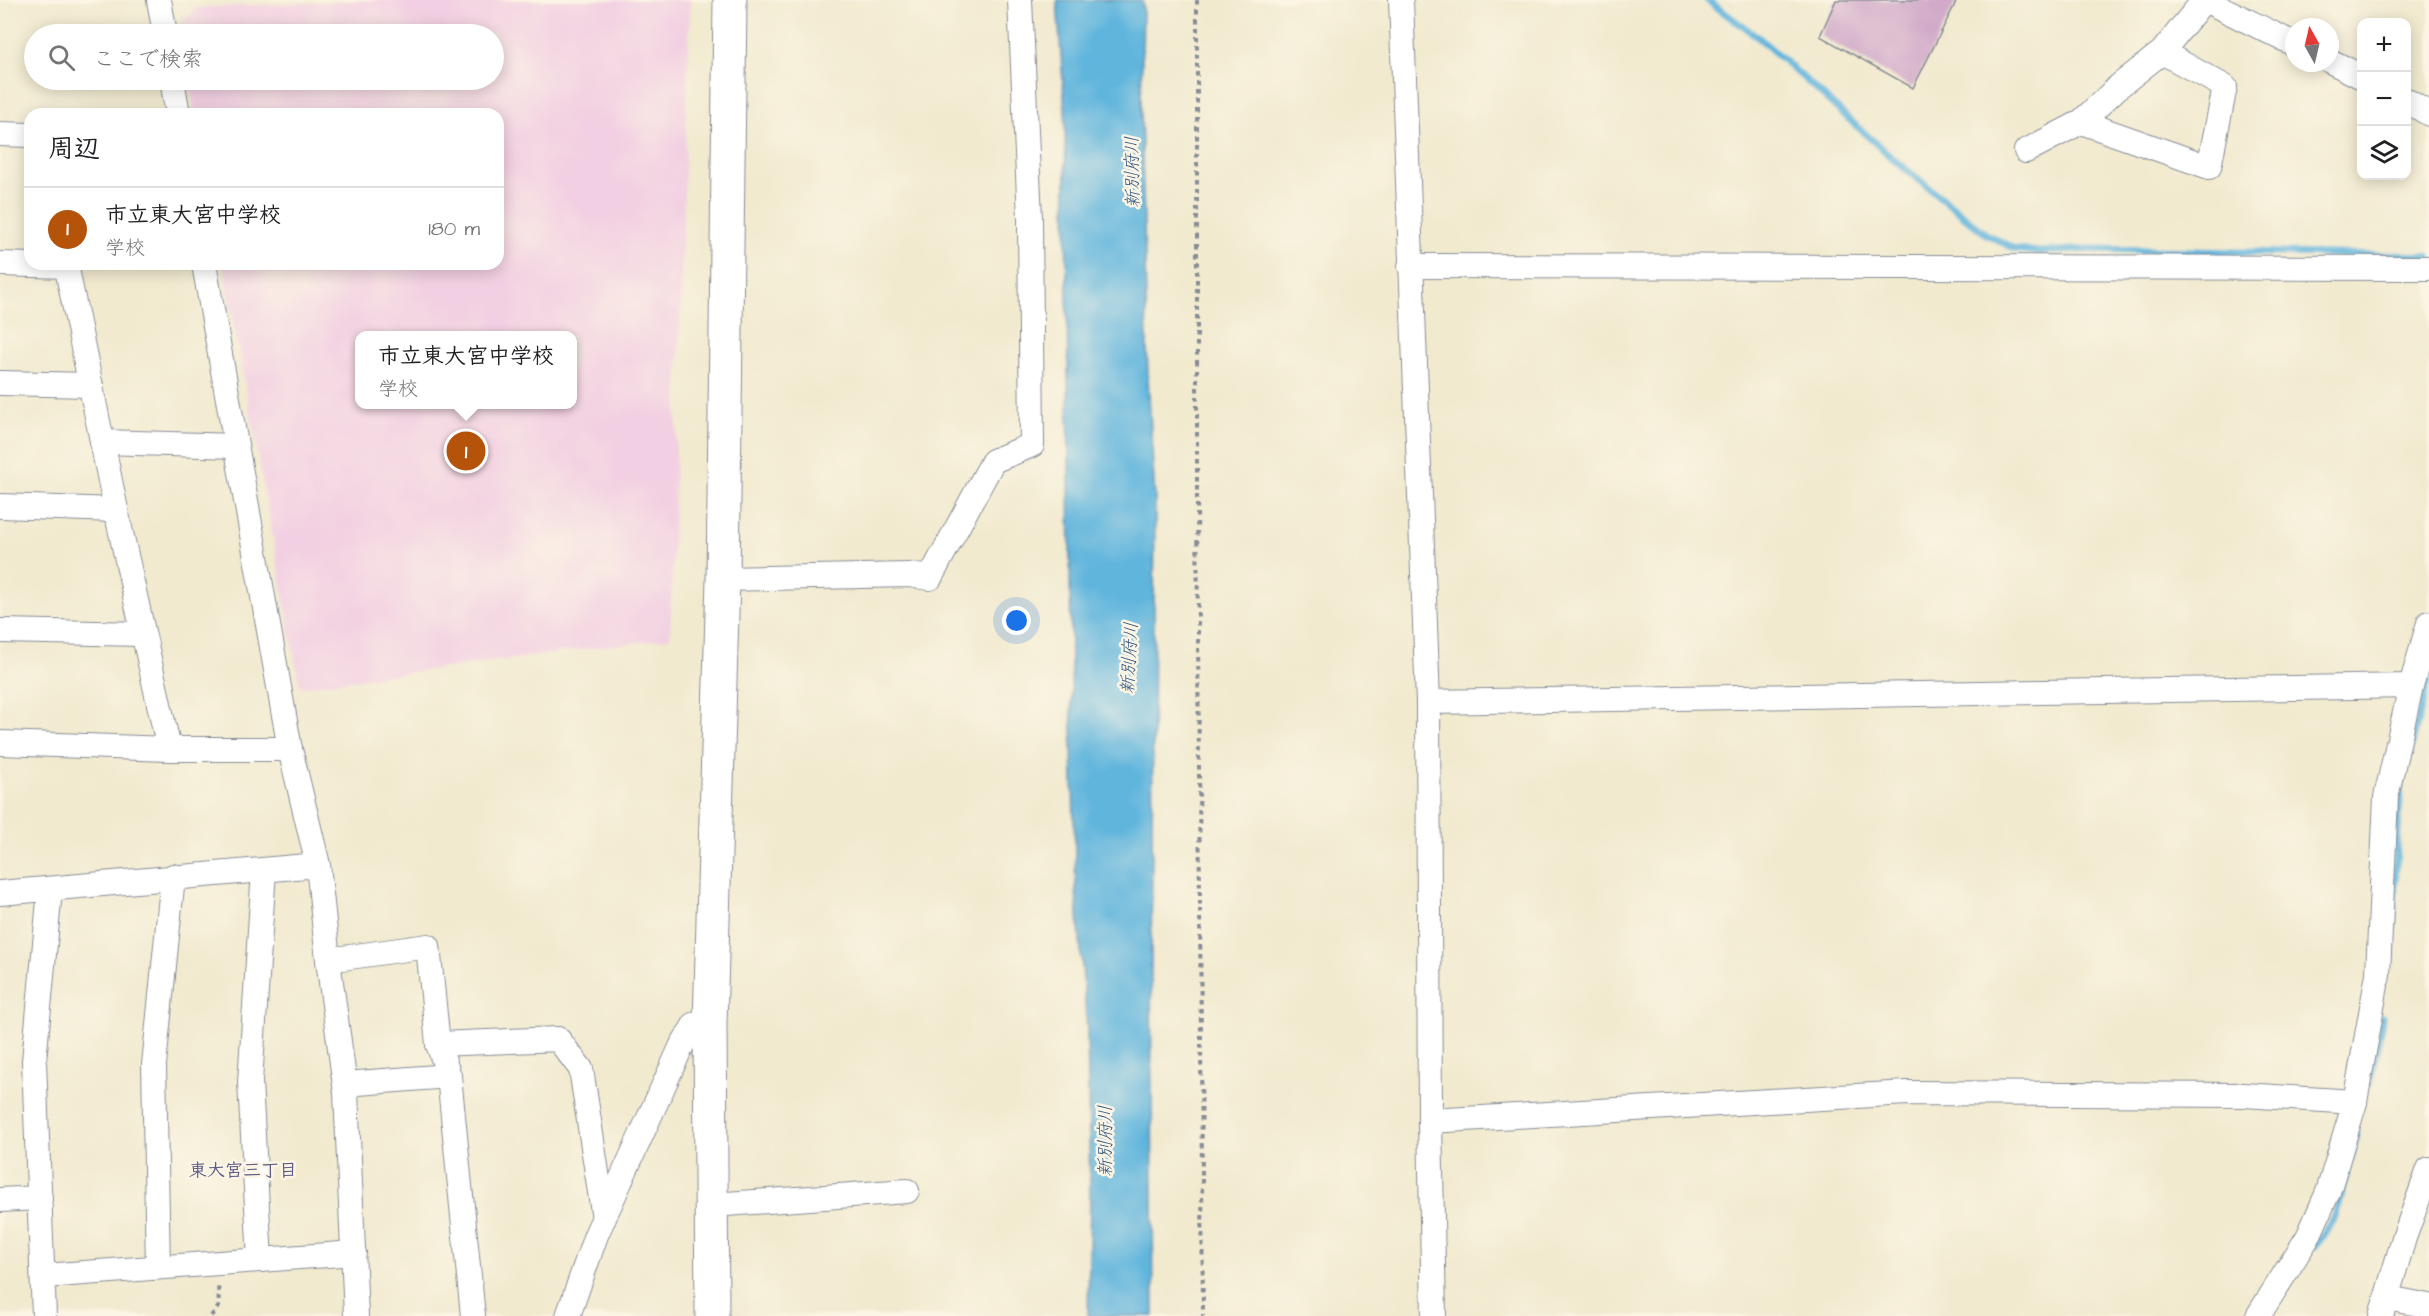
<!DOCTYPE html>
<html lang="ja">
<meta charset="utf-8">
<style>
:root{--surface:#fff;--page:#f6f6f6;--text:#202124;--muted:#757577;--line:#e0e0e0;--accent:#b45309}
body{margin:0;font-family:"Architects Daughter","Klee One",sans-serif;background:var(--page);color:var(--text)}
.controls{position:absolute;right:18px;top:18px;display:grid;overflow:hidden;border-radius:12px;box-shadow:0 3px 15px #0003}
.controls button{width:54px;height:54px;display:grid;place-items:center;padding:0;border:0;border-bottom:2px solid var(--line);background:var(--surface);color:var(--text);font:30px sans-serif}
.compass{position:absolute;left:2285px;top:18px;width:54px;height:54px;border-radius:50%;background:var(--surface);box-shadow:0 3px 15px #0003;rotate:352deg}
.you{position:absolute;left:1017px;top:621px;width:21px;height:21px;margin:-15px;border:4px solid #fff;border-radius:50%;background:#1a73e8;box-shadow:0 0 0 9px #1a73e833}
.badge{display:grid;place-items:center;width:39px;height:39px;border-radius:50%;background:var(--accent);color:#fff;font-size:20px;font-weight:700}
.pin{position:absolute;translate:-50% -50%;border:3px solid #fff;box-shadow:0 2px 6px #0006}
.popup{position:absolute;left:355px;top:331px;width:222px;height:78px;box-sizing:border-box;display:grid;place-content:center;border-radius:12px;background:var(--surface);filter:drop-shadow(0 2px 4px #0005);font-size:20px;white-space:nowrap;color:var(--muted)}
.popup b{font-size:22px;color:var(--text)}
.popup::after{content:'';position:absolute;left:50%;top:100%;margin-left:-12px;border:12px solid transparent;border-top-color:var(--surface)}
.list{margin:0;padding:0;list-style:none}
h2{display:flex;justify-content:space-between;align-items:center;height:78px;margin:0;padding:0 24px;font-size:26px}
h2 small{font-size:20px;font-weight:400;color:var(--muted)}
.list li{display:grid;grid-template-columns:39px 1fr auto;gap:18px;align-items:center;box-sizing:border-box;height:84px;padding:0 24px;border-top:2px solid var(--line)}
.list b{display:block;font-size:22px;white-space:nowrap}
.list p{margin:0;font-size:20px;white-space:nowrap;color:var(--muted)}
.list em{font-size:20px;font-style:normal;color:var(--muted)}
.icon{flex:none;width:33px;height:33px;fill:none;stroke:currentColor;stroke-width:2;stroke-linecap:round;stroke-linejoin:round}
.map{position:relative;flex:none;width:2429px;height:1316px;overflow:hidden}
.search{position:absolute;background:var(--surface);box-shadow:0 3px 15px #0003;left:24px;top:24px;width:480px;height:66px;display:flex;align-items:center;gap:15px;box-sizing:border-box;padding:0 21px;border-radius:33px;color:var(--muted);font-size:22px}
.panel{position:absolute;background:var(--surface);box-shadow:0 3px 15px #0003;left:24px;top:108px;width:480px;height:162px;border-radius:18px}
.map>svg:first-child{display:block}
</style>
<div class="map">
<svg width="2429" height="1316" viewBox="0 0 2429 1316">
<rect width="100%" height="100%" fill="#fcf5e5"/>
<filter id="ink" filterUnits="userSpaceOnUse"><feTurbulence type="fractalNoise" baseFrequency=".0167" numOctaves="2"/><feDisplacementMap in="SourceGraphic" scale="12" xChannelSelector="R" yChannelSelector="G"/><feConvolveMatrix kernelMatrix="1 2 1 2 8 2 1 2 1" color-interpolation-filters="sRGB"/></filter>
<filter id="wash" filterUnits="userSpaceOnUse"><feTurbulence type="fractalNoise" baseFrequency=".008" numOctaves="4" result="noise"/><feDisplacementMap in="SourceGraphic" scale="24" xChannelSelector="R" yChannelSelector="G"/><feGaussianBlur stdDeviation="1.35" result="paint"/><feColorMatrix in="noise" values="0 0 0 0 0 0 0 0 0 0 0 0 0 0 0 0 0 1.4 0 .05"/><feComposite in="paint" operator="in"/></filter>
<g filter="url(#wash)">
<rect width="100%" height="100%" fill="#f1eacf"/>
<path fill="#f2cfe2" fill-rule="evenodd" d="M 373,0 L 690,0 L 670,638 L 300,687 L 223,264 L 498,264 L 498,114 L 195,114 L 189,80 L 494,80 L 494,34 L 181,34 L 179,26 L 197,8 ZM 360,336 L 572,336 L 572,404 L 360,404 Z"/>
<polygon fill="#61b5dd" stroke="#3e729e" stroke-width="1.5" points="1057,0 1142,0 1143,4 1141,110 1148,377 1155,500 1151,972 1154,1316 1088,1316 1090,1193 1087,1028 1076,890 1072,750 1065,110"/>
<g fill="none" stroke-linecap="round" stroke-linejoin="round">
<g stroke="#61b5dd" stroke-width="7">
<polyline points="1707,0 1759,38 1892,158 1986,234 2015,249 2038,252 2094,249 2428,256"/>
<polyline points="2391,956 2400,789 2429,677"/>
<polyline points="2370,1083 2382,1017"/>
<polyline points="2315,1247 2335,1216 2357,1134"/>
</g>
</g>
<g id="blocks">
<polygon fill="#d1aac9" points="1836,0 1957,0 1913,88 1820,36"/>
</g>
</g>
<g filter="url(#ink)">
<use href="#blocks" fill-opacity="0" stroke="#868c96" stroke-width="1.5"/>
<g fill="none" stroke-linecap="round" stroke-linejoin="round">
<g stroke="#868c96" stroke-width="26">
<g id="street">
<polyline points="159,0 165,34"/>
<polyline points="1401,0 1428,702 1430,1121 1434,1316"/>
<polyline points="2205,0 2294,44"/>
<polyline points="2162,52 2225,87 2209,167 2081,122 2119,86 2162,52 2204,0"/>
<polyline points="2330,61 2362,77"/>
<polyline points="172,80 178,114"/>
<polyline points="2406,100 2429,114"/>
<polyline points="0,134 30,135"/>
<polyline points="2026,151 2081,122"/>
<polyline points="0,264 67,266"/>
<polyline points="66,264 116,510 169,749"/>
<polyline points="204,264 290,749 318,865 328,960 346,1093 356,1316"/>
<polyline points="1410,266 2429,268"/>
<polyline points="0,383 91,385"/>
<polyline points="102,442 236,446"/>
<polyline points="0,506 116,510"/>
<polyline points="723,579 909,575 930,578 993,461 1032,445 1030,219 1020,0"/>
<polyline points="0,631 143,634"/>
<polyline points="1428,702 2411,686"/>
<polyline points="0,743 169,749 290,749"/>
<polyline points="0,893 318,865"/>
<polyline points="328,960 428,946 438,1044 449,1076 473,1316"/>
<polyline points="438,1044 558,1039 581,1069 604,1218"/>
<polyline points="345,1084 449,1076"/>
<polyline points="1430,1121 1907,1093 2244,1095 2355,1102"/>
<polyline points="0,1200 40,1198"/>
<polyline points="712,1205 907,1191"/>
<polyline points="260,1260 250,1082 264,870"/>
<polyline points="158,1267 154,1065 173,876"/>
<polyline points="44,1276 354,1253"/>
<polyline points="2388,1298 2429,1306"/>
<polyline points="44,1316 34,1061 50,890"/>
<polyline points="568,1316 596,1235 682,1045 695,1024 710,1023"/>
<polyline points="2258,1316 2308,1237 2328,1192 2355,1102 2378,974 2386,797 2411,686 2429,623"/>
<polyline points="2381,1316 2404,1238 2429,1169"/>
</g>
</g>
<g stroke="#868c96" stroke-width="35">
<polyline id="secondary" points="712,1316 710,1023 723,579 730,0"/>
</g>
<g stroke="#868c96" stroke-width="4" stroke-dasharray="4.5 4.5" stroke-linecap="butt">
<polyline points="1197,0 1197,499 1203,1316"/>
<polyline points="211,1316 219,1306 218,1284"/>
</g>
<use href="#street" stroke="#fff" stroke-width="24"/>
<use href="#secondary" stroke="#fff" stroke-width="33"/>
</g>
</g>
<g text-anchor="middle" stroke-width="5" stroke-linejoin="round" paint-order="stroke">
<g font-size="18" font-style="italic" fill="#305784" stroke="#fcf5e5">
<text transform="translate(1132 172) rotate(-91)" y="6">新別府川</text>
<text transform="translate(1129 658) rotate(-87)" y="6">新別府川</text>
<text transform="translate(1105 1141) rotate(-90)" y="6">新別府川</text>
</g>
<g font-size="18" font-weight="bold" fill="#5b5a83" stroke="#fcf5e5">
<text x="243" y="1176">東大宮三丁目</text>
</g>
</g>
</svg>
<div class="controls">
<button>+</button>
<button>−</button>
<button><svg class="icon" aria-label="layers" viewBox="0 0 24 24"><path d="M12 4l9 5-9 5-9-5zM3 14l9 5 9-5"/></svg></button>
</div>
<svg class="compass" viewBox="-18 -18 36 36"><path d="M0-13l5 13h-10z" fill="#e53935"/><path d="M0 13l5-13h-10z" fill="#757577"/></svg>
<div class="you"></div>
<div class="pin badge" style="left:466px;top:451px">1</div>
<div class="popup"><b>市立東大宮中学校</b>学校</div>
<div class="search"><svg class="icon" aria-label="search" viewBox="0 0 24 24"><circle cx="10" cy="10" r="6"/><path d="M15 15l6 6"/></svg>ここで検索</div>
<section class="panel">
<h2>周辺<small></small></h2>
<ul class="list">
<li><span class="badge">1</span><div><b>市立東大宮中学校</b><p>学校</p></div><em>180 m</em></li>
</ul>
</section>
</div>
